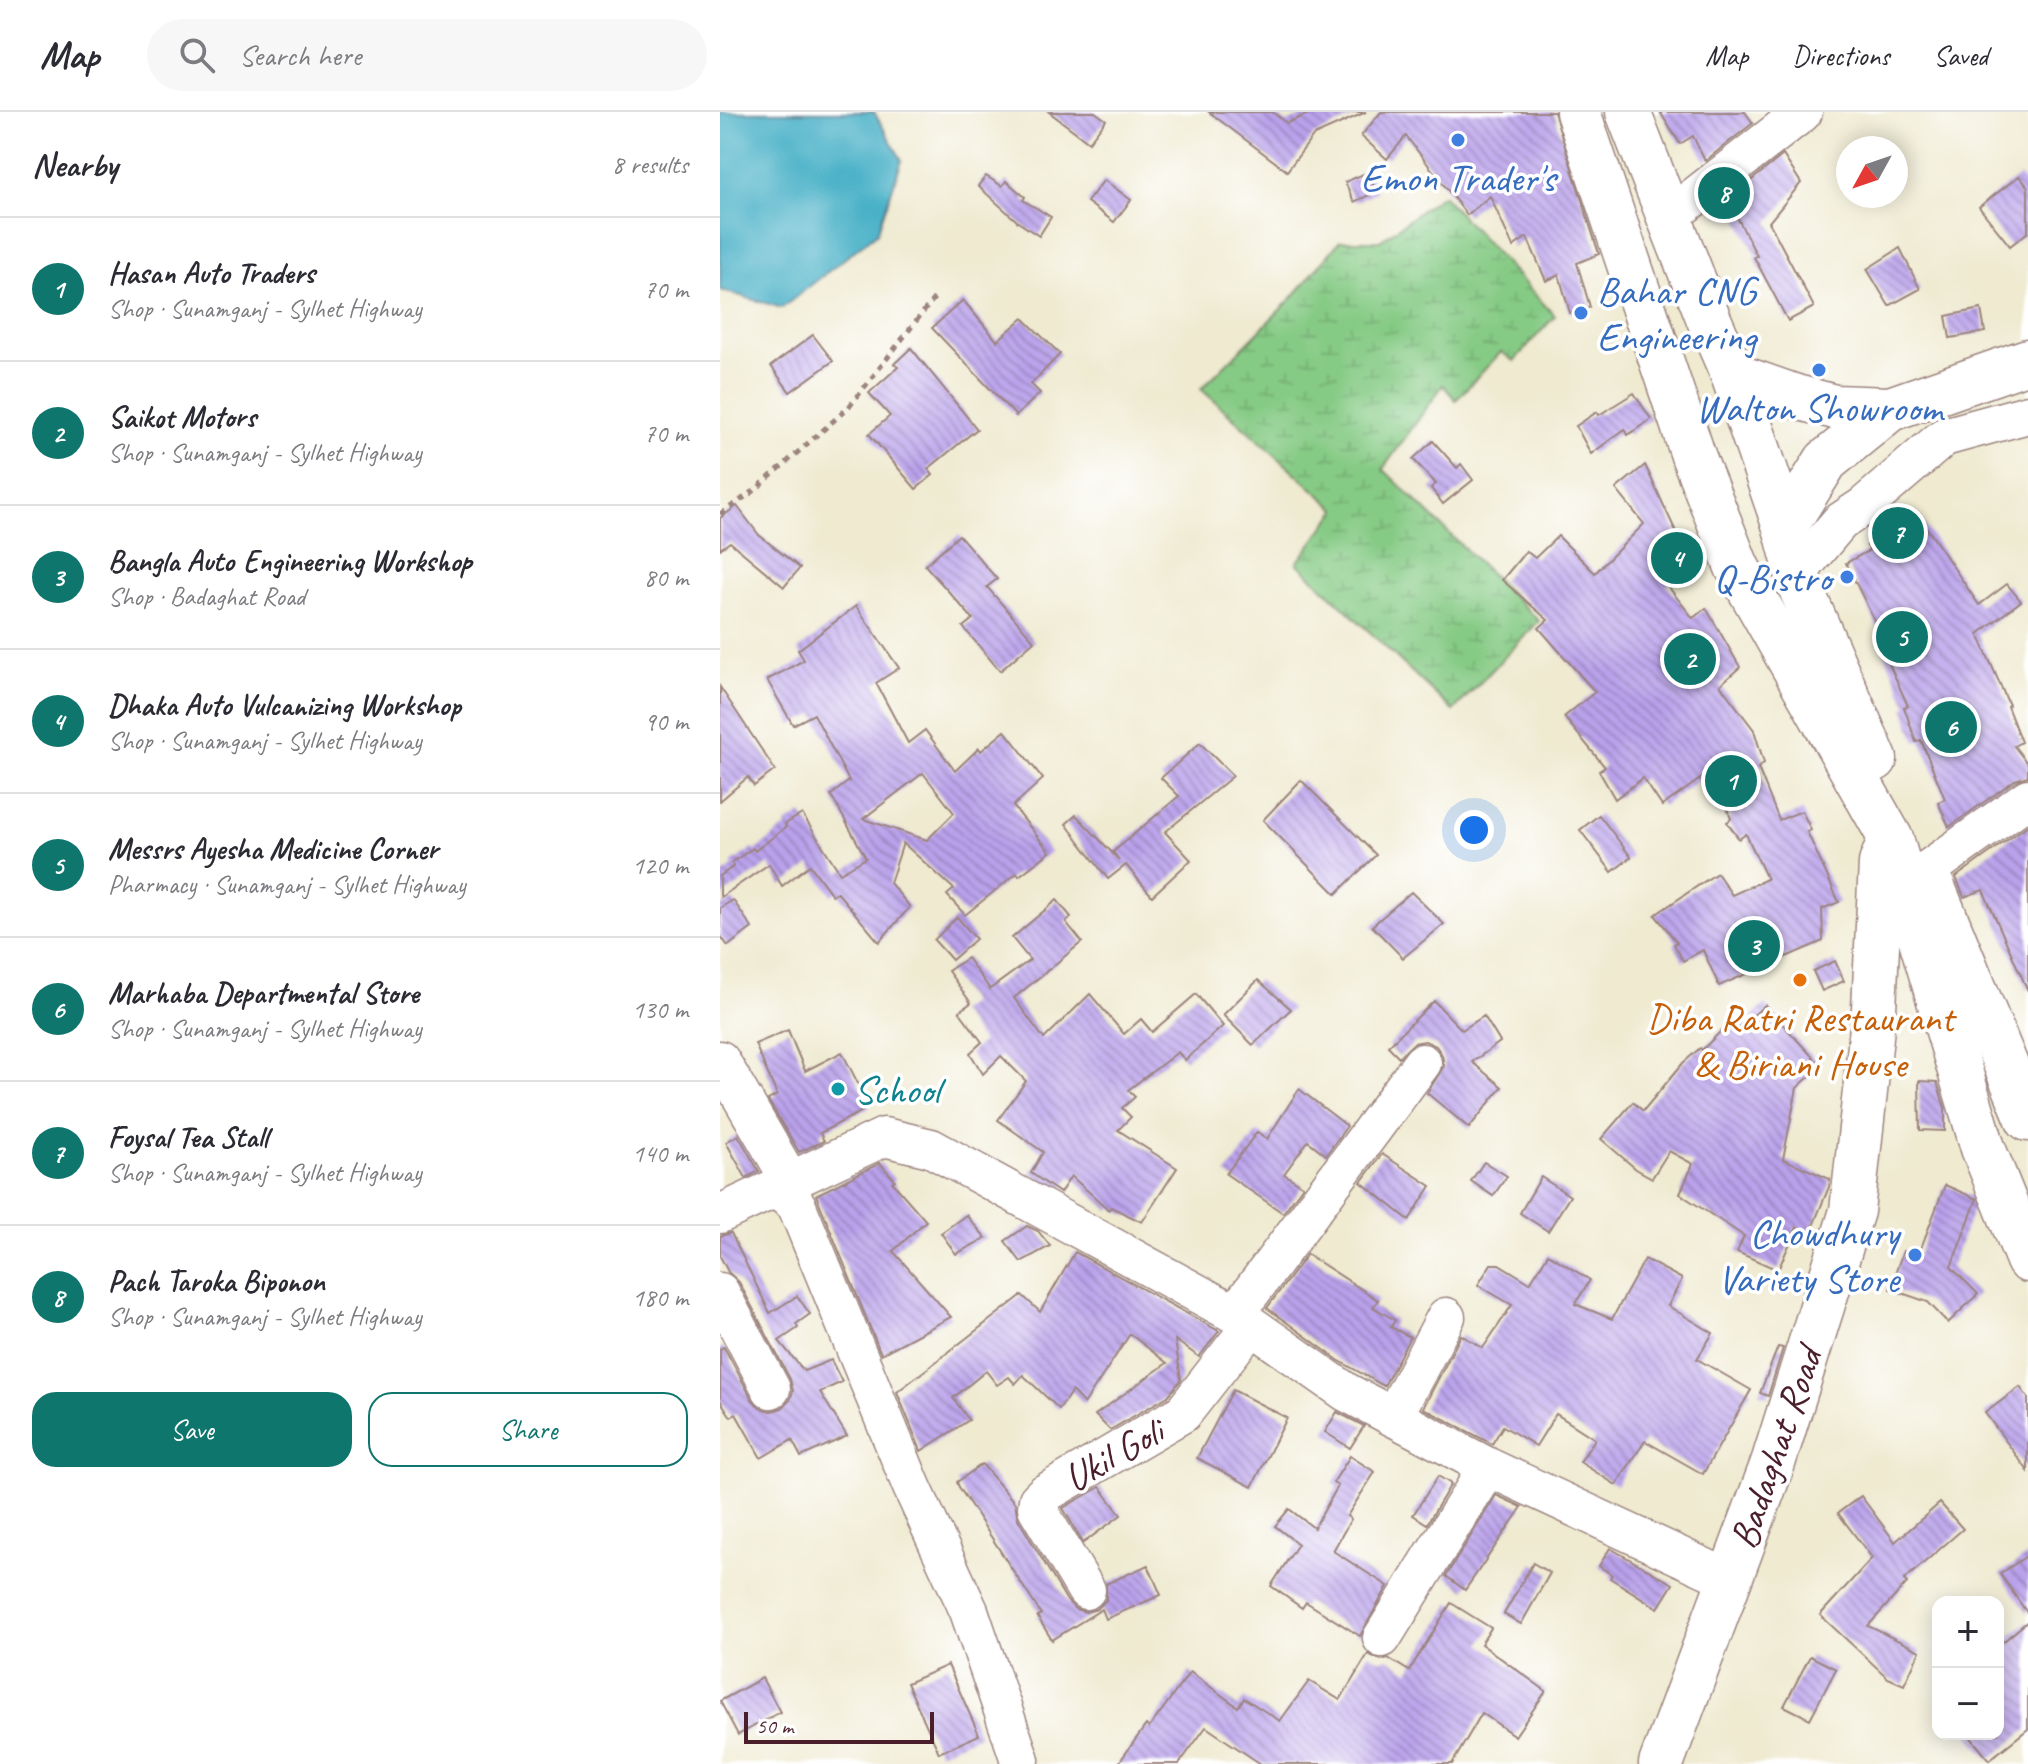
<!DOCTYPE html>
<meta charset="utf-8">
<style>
:root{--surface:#fff;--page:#f7f7f7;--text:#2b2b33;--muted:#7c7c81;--line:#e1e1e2;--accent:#0f766e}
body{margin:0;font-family:Caveat,sans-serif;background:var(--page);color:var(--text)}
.controls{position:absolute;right:24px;bottom:24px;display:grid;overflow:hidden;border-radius:16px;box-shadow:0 4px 20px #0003}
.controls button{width:72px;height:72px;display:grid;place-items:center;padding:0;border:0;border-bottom:2px solid var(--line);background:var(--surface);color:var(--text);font:40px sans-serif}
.compass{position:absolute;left:1116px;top:24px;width:72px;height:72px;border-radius:50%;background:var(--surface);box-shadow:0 4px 20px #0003;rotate:230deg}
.scale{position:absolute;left:24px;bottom:20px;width:190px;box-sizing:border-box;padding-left:8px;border:4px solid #4a1f2b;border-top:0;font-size:22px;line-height:28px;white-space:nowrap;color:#4a1f2b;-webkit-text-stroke:6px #fff;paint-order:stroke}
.you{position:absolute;left:754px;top:718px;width:28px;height:28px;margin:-20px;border:6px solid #fff;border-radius:50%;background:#1a73e8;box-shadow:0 0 0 12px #1a73e833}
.badge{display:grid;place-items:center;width:52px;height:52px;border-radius:50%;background:var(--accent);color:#fff;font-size:26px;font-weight:700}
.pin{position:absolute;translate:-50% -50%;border:4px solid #fff;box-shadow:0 2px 8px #0006}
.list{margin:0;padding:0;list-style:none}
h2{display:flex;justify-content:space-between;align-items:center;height:104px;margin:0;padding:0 32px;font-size:34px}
h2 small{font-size:26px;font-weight:400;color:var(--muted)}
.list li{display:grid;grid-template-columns:52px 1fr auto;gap:24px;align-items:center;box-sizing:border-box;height:144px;padding:0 32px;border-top:2px solid var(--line)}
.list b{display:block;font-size:30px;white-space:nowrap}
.list p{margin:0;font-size:26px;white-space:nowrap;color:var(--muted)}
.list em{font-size:26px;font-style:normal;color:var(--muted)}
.actions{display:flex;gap:16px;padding:24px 32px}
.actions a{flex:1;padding:18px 0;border:2px solid var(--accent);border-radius:24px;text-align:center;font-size:28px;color:var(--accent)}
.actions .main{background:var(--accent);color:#fff}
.icon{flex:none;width:44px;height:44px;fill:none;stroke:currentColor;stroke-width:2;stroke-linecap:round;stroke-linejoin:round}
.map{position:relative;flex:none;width:1308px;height:1652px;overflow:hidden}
header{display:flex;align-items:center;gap:48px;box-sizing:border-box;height:112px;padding:0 40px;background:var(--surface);border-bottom:2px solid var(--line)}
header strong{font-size:38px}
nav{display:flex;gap:44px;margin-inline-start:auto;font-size:28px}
.search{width:560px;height:72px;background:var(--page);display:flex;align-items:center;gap:20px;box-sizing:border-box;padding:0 28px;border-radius:44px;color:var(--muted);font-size:30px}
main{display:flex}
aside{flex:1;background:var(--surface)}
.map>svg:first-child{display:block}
</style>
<header>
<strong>Map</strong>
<div class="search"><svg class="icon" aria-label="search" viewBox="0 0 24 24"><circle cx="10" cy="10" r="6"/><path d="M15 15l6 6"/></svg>Search here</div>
<nav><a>Map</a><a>Directions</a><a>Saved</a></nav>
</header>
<main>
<aside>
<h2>Nearby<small>8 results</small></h2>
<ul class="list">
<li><span class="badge">1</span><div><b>Hasan Auto Traders</b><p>Shop · Sunamganj - Sylhet Highway</p></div><em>70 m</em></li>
<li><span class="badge">2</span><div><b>Saikot Motors</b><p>Shop · Sunamganj - Sylhet Highway</p></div><em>70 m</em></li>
<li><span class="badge">3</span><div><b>Bangla Auto Engineering Workshop</b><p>Shop · Badaghat Road</p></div><em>80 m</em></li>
<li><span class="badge">4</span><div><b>Dhaka Auto Vulcanizing Workshop</b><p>Shop · Sunamganj - Sylhet Highway</p></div><em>90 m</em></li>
<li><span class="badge">5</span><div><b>Messrs Ayesha Medicine Corner</b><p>Pharmacy · Sunamganj - Sylhet Highway</p></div><em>120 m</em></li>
<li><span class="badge">6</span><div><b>Marhaba Departmental Store</b><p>Shop · Sunamganj - Sylhet Highway</p></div><em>130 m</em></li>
<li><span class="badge">7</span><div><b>Foysal Tea Stall</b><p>Shop · Sunamganj - Sylhet Highway</p></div><em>140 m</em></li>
<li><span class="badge">8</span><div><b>Pach Taroka Biponon</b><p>Shop · Sunamganj - Sylhet Highway</p></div><em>180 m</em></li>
</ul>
<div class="actions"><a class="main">Save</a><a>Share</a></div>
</aside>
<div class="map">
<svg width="1308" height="1652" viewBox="0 0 1308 1652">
<defs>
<pattern id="wetland-marsh" width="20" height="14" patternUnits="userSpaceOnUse" patternTransform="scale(2)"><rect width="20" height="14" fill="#86cb85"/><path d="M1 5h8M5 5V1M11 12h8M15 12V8" fill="none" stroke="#75ae73"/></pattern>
<pattern id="building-back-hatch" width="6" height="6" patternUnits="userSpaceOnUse" patternTransform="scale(2)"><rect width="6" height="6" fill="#baa2eb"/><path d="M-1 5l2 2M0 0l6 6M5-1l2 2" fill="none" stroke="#9983bf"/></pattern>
</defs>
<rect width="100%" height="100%" fill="#fff"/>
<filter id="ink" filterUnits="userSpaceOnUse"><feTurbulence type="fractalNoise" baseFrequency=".0125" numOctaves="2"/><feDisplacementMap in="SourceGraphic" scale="16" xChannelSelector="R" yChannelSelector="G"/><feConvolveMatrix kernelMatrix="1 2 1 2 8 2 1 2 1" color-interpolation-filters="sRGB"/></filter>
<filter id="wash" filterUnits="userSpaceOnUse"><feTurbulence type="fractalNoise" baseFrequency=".006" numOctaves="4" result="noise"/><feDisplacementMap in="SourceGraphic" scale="32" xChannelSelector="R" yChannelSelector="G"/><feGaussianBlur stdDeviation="1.8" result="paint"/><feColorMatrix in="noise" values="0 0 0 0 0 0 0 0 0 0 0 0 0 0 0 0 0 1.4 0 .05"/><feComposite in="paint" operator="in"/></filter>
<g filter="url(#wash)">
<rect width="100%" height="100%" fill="#efead0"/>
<polygon fill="url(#wetland-marsh)" stroke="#687558" stroke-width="2" points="722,83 835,204 794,249 781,240 736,288 723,273 663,357 819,509 733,599 577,451 617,398 481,277 572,186 620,129 660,129"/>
<polygon fill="#49b1c7" stroke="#4a6879" stroke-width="2" points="0,0 154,0 182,48 157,121 62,196 0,178"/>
<g id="blocks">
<g fill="url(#building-back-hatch)" fill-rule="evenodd">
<polygon points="329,0 375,0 386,8 369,30"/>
<polygon points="489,0 552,0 567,11 593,0 646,0 594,23 567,59"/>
<polygon points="661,0 834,0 879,142 857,151 870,195 850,201 839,163 826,169 807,125 793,135 770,84 747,103 686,24 667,47 641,24"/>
<polygon points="940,0 1025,0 1033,11 985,49 973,24 960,32"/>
<polygon points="1063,43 1081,71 1049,110 1094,195 1068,209 1034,145 1037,144 1017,105 1022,99 1012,84"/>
<polygon points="648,60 656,80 634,90 625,70"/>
<polygon points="266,64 282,74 286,69 305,85 303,88 331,105 319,124 298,110 258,74"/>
<polygon points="1299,64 1308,75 1308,120 1290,134 1259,95"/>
<polygon points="384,68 411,88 394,110 367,90"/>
<polygon points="1180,136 1200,177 1169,194 1147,157"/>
<polygon points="243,188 277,229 303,206 340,242 311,272 320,281 296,304 212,216"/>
<polygon points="1261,197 1265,220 1230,226 1226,204"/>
<polygon points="93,223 113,249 70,280 51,254"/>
<polygon points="191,236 257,317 208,357 213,363 196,377 149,322 170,304 149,281 178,255 174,252"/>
<polygon points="914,281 931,307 908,323 905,317 871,342 856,314 877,300 879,303"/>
<polygon points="713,329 737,356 741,352 753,368 723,392 711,376 716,372 693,347"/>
<polygon points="925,353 970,450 947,473 973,506 986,496 1020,555 1000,573 1034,618 1044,651 1038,656 1059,708 1082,699 1091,718 1087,720 1119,790 1102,797 1103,829 999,874 983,838 963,849 954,832 957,830 935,803 997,761 1012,783 1047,767 1026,722 1019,727 1007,710 1011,707 993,658 942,694 923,666 895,687 879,659 885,655 844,605 875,580 819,516 828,508 782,468 806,439 815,446 838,424 875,461 924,412 896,377"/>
<polygon points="17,394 39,423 80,456 64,475 10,430 0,437 0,406"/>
<polygon points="1196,400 1259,493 1287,472 1301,489 1258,522 1289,593 1287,594 1301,630 1294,634 1308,652 1308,664 1295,668 1229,715 1218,690 1225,687 1201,628 1196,630 1184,595 1188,594 1163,538 1168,536 1126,451 1150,438 1147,434"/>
<polygon points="239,423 277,467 267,475 314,529 280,559 243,515 253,507 205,453"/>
<path d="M 136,494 L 179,556 L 156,571 L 188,631 L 205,618 L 235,659 L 259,636 L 261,639 L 285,619 L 323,667 L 293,694 L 330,740 L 299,764 L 297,761 L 245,803 L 227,783 L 234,777 L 183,731 L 170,771 L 190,795 L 159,830 L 117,780 L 112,783 L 90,753 L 62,774 L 49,752 L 1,785 L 0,783 L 0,764 L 14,754 L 11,751 L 33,736 L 35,739 L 66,715 L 65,712 L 82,702 L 120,761 L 146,746 L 111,683 L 129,669 L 94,602 L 73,613 L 47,568 L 84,548 L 78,538 ZM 203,661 L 234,701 L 207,728 L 143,707 Z"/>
<polygon points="0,575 55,658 34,674 28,665 0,689"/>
<polygon points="480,631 513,664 445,720 471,748 432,784 406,753 388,767 346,712 356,703 399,748 393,740 459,684 441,666"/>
<polygon points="581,668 656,743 616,782 543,708"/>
<polygon points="879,703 911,745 892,760 860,718"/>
<polygon points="1308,713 1308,879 1263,778 1244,785 1236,765"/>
<polygon points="691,780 724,812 683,846 652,814"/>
<polygon points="13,788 32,816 8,834 0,823 0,796"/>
<polygon points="337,788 351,805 346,810 362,830 294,886 324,927 370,882 404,922 421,907 432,920 476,882 503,914 465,948 458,940 408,978 415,985 402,996 411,1005 398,1018 457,1056 422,1110 391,1095 389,1098 351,1064 340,1081 311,1061 323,1040 278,1008 306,969 281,944 263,962 250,941 262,930 239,899 251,891 228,859 247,846 270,877 310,848 292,826"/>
<polygon points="237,805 256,827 232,848 214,828"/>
<polygon points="1115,849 1124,869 1102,879 1093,859"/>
<polygon points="538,868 571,897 533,933 503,903"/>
<polygon points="714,889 742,918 764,904 780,930 752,950 782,975 749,1016 707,981 724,954 722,943 716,934 705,929 694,931 679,945 668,934"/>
<polygon points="1045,893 1101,954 1077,976 1063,1047 1110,1067 1109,1075 1090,1121 1077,1115 1058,1158 1017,1140 1024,1124 960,1082 973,1052 949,1039 932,1066 916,1057 881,1027 913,990 923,999 963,951 980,936 982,938 1011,909 1018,917"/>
<polygon points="68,918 85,959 122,940 150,995 100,1021 104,1029 79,1040 48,988 57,983 35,932"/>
<polygon points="1199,969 1217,970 1225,996 1225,1019 1200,1018"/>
<polygon points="579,977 627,1014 606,1043 588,1029 564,1062 583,1074 563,1101 506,1062 537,1020 547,1027"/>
<polygon points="18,1023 39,1059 26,1066 6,1030"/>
<polygon points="662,1042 711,1074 689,1108 641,1070"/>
<polygon points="764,1050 787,1064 773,1084 751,1069"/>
<polygon points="160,1051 175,1068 172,1070 206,1109 173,1139 231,1205 161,1242 96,1083"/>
<polygon points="821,1065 850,1084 828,1119 800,1101"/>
<polygon points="1225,1073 1257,1087 1231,1155 1258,1182 1228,1211 1208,1190 1170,1177 1183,1139 1198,1144"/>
<polygon points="246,1103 266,1126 236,1142 221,1121"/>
<polygon points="307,1114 318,1119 330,1134 301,1150 285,1129"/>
<polygon points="11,1121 50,1201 77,1184 90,1202 76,1212 78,1216 59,1229 84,1259 111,1248 122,1270 100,1280 127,1324 81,1345 72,1328 41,1346 16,1302 11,1305 0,1288 0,1237 4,1235 32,1287 40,1296 51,1299 62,1296 70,1288 73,1279 70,1267 19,1170 8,1160 0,1144 0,1124"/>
<polygon points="355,1140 499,1219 479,1245 455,1228 461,1268 448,1284 390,1318 375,1303 447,1251 410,1222 364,1292 352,1279 339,1297 303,1263 295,1272 289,1265 277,1273 266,1259 233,1286 249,1308 201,1339 177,1280 302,1183 320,1200"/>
<polygon points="587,1142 658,1188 653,1195 675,1208 671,1215 690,1225 664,1274 618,1248 547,1196"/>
<polygon points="828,1142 870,1168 855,1192 892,1207 925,1147 962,1167 948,1194 993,1221 977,1247 1031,1278 983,1362 925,1329 896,1373 860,1350 875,1327 836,1302 816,1334 783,1314 772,1332 703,1296 741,1223 763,1236 792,1193 758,1173 771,1152 779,1152 810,1171"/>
<polygon points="1058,1235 1063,1236 1048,1284 1040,1281"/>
<polygon points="1300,1275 1308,1286 1308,1359 1265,1301"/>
<polygon points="513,1278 567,1306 532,1375 477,1346"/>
<polygon points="617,1300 644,1314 630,1336 605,1320"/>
<polygon points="630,1344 655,1360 627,1404 631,1407 613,1439 668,1474 640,1524 586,1490 582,1496 551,1474 578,1432 555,1414 569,1397 594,1416 618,1374 613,1371"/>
<polygon points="262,1352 295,1391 298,1407 347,1489 355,1497 366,1500 377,1497 386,1488 386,1472 428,1453 441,1483 386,1507 382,1497 332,1528 317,1504 321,1502 239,1375 237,1370"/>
<polygon points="718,1364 731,1372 707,1412 693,1403"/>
<polygon points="380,1375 401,1403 363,1431 343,1396"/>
<polygon points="776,1383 802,1395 745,1478 726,1464"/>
<polygon points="1141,1384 1175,1430 1220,1391 1243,1417 1184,1468 1187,1471 1148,1514 1200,1539 1184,1573 1168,1566 1100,1503 1152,1446 1118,1401"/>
<polygon points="890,1436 953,1472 938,1496 890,1466 892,1463 879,1454"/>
<polygon points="1308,1443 1308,1502 1280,1462"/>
<polygon points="813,1451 830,1461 801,1512 784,1502"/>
<polygon points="731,1491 771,1516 761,1532 826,1579 795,1624 762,1601 732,1652 541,1652 486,1615 459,1652 398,1652 426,1613 429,1616 470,1560 518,1595 524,1586 560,1609 589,1569 620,1588 648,1542 661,1548 668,1546 689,1559"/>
<polygon points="1308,1509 1308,1617 1269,1648 1248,1622 1278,1622 1278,1534"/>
<polygon points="1090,1544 1116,1557 1090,1607 1064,1594"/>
<polygon points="228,1553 259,1623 219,1641 187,1571"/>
<polygon points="42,1566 60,1600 18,1623 0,1589"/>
</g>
</g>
</g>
<g filter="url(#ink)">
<use href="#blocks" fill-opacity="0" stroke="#9c847e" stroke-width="2"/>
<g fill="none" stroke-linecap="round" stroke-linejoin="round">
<g stroke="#9c847e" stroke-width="41">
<g id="minor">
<polyline points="949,105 1083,0"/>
<polyline points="1077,461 1120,410 1144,394 1224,325 1308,302"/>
<polyline points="1206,759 1308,686"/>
<polyline points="0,948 71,1070"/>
<polyline points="56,1077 76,1092 192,1375 249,1499 300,1648 299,1652"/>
<polyline points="0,1102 164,1025 211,1036 515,1202 626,1280 768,1355 1009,1467"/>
<polyline points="0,1180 51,1277"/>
<polyline points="515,1202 702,951"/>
<polyline points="673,1305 726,1205"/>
<polyline points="366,1478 317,1396 318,1388 324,1382 463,1301 531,1214"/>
<polyline points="662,1526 768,1355"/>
</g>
</g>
<g stroke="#9c847e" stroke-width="47">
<g id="major">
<polyline points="858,0 974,346 1017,455 1171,727 1263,1036 1308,1148"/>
<polyline points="908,0 990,210 1013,263 1065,415 1082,479 1155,647"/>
<polyline points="1013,263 1076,285 1115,295 1170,297"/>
<polyline points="1065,415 1106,349 1170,297 1308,249"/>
<polyline points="1207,761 1308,1007"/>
<polyline points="941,1652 1053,1351 1132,1099 1154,897 1161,751 1168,733"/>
</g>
</g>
<polyline stroke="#9c847e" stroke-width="5" stroke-dasharray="6 6" stroke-linecap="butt" points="0,402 34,379 129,295 215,185"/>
<use href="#minor" stroke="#fff" stroke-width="38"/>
<use href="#major" stroke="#fff" stroke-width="44"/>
</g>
</g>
<g fill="#3f7fe0" stroke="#fff" stroke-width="3">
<circle cx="738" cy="28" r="8"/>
<circle cx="861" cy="201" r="8"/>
<circle cx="1099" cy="258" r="8"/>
<circle cx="1127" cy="465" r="8"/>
<circle cx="1195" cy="1143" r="8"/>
</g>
<circle fill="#e8710a" stroke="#fff" stroke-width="3" cx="1080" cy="868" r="8"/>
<circle fill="#0f9aa8" stroke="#fff" stroke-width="3" cx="118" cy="977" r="8"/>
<g text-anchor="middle" stroke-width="7" stroke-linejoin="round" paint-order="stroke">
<g font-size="40" fill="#366cbe" stroke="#fff">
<text x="738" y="79">Emon Trader's</text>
<text x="877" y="192" text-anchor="start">Bahar CNG<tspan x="877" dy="46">Engineering</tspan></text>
<text x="1099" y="309">Walton Showroom</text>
<text x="1111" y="479" text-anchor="end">Q-Bistro</text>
<text x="1179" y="1134" text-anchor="end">Chowdhury<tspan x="1179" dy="46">Variety Store</tspan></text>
</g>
<g font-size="40" fill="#c56008" stroke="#fff">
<text x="1080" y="919">Diba Ratri Restaurant<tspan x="1080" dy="46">&amp; Biriani House</tspan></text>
</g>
<g font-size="40" fill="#0d838f" stroke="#fff" text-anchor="start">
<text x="134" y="991">School</text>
</g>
<g font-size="40" fill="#4a1f2b" stroke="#fff">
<text transform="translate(1055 1336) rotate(-71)" y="14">Badaghat Road</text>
<text transform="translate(393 1342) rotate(-30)" y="14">Ukil Goli</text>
</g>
</g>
</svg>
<div class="controls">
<button>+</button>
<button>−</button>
</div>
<svg class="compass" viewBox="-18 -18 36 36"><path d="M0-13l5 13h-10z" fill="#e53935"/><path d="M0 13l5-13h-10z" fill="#7c7c81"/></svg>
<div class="scale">50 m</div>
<div class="you"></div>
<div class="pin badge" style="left:1011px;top:669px">1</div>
<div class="pin badge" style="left:970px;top:547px">2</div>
<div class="pin badge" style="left:1034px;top:834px">3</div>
<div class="pin badge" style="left:957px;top:446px">4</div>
<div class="pin badge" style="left:1182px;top:525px">5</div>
<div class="pin badge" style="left:1231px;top:615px">6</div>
<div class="pin badge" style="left:1178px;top:421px">7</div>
<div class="pin badge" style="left:1004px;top:81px">8</div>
</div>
</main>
